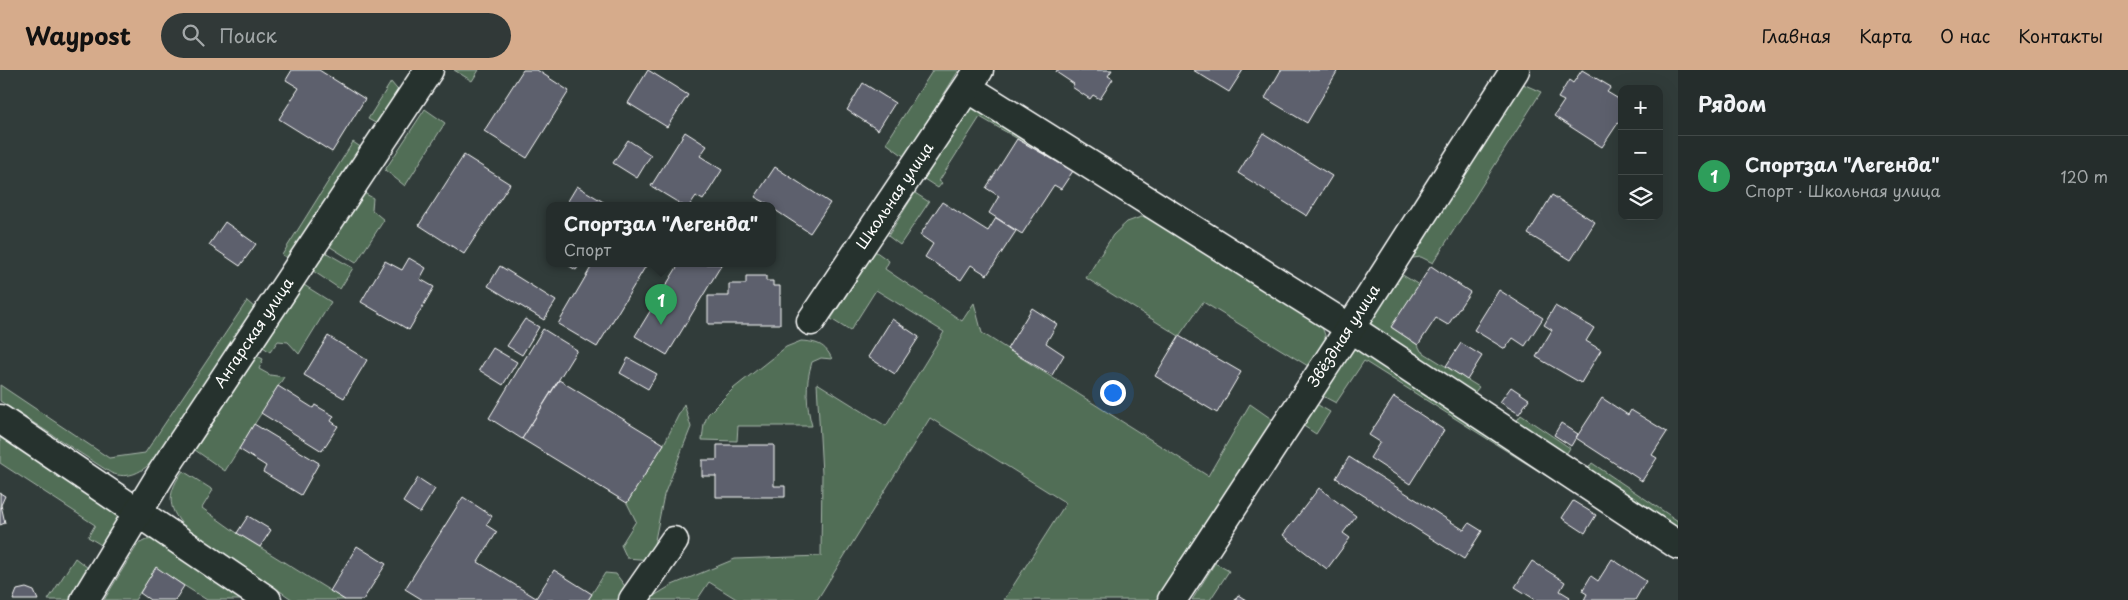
<!DOCTYPE html>
<html lang="ru">
<meta charset="utf-8">
<style>
:root{--surface:#252d2c;--page:#313938;--text:#f1f3f6;--muted:#a3a8a9;--line:#424948;--accent:#d6ab8b}
body{margin:0;font-family:"Playpen Sans",sans-serif;background:var(--page);color:var(--text)}
.controls{position:absolute;right:15px;top:15px;display:grid;overflow:hidden;border-radius:10px;box-shadow:0 5px 20px #0002}
.controls button{width:45px;height:45px;display:grid;place-items:center;padding:0;border:0;border-bottom:1px solid var(--line);background:var(--surface);color:var(--text);font:25px sans-serif}
.you{position:absolute;left:1112px;top:322px;width:18px;height:18px;margin:-12px;border:4px solid #fff;border-radius:50%;background:#1a73e8;box-shadow:0 0 0 8px #1a73e833}
.badge{display:grid;place-items:center;width:32px;height:32px;border-radius:50%;background:var(--accent);color:#fff;font-size:16px;font-weight:700}
.pin{position:absolute;translate:-50% -41px;filter:drop-shadow(0 1px 2px #0008)}
.pin::after{content:'';position:absolute;top:26px;width:18px;height:15px;background:inherit;clip-path:polygon(0 0,100% 0,50% 100%)}
.popup{position:absolute;left:546px;top:132px;width:230px;height:65px;box-sizing:border-box;display:grid;place-content:center;border-radius:10px;background:var(--surface);filter:drop-shadow(0 1px 4px #0005);font-size:16px;white-space:nowrap;color:var(--muted)}
.popup b{font-size:19px;color:var(--text)}
.popup::after{content:'';position:absolute;left:50%;top:100%;margin-left:-10px;border:10px solid transparent;border-top-color:var(--surface)}
.list{margin:0;padding:0;list-style:none}
h2{display:flex;justify-content:space-between;align-items:center;height:65px;margin:0;padding:0 20px;font-size:21px}
h2 small{font-size:16px;font-weight:400;color:var(--muted)}
.list li{display:grid;grid-template-columns:32px 1fr auto;gap:15px;align-items:center;box-sizing:border-box;height:80px;padding:0 20px;border-top:1px solid var(--line)}
.list b{display:block;font-size:19px;white-space:nowrap}
.list p{margin:0;font-size:16px;white-space:nowrap;color:var(--muted)}
.list em{font-size:16px;font-style:normal;color:var(--muted)}
.icon{flex:none;width:28px;height:28px;fill:none;stroke:currentColor;stroke-width:2;stroke-linecap:round;stroke-linejoin:round}
.map{position:relative;flex:none;width:1678px;height:530px;overflow:hidden}
header{display:flex;align-items:center;gap:30px;box-sizing:border-box;height:70px;padding:0 25px;background:var(--accent);color:#111}
header strong{font-size:24px}
nav{display:flex;gap:28px;margin-inline-start:auto;font-size:18px}
.search{width:350px;height:45px;background:var(--page);display:flex;align-items:center;gap:12px;box-sizing:border-box;padding:0 18px;border-radius:28px;color:var(--muted);font-size:19px}
main{display:flex}
aside{flex:1;background:var(--surface)}
.map>svg:first-child{display:block}
</style>
<header>
<strong>Waypost</strong>
<div class="search"><svg class="icon" aria-label="search" viewBox="0 0 24 24"><circle cx="10" cy="10" r="6"/><path d="M15 15l6 6"/></svg>Поиск</div>
<nav><a>Главная</a><a>Карта</a><a>О нас</a><a>Контакты</a></nav>
</header>
<main>
<div class="map">
<svg width="1678" height="530" viewBox="0 0 1678 530">
<rect width="100%" height="100%" fill="#313c3a"/>
<filter id="ink" filterUnits="userSpaceOnUse"><feTurbulence type="fractalNoise" baseFrequency=".02" numOctaves="2"/><feDisplacementMap in="SourceGraphic" scale="10" xChannelSelector="R" yChannelSelector="G"/><feConvolveMatrix kernelMatrix="1 2 1 2 8 2 1 2 1" color-interpolation-filters="sRGB"/></filter>
<g filter="url(#ink)">
<g fill="#516e57" stroke="#a8b6ab">
<polygon points="454,0 479,0 472,11"/>
<polygon points="933,0 959,0 905,87 886,73"/>
<polygon points="391,12 401,24 381,56 368,49"/>
<polygon points="1523,14 1541,22 1433,193 1421,187 1405,189 1516,15"/>
<polygon points="976,34 1105,119 980,47 939,111 942,113 938,118 924,109 969,37"/>
<polygon points="425,39 445,53 405,116 385,100"/>
<polygon points="353,72 365,80 293,191 282,185"/>
<polygon points="364,123 373,128 372,140 384,150 356,193 329,176"/>
<polygon points="915,123 929,132 900,175 888,166"/>
<path d="M 1141,147 L 1156,147 L 1318,251 C 1331,270 1327,282 1308,296 L 1203,232 L 1179,266 L 1086,208 L 1113,165 L 1127,152 Z"/>
<polygon points="875,181 889,191 885,199 962,251 974,233 982,263 1208,406 1250,334 1273,350 1158,530 1004,530 1066,433 930,348 817,530 738,530 709,512 697,530 647,530 672,515 735,489 821,486 822,404 817,313 886,356 944,262 876,220 850,261 831,249"/>
<polygon points="325,182 353,198 340,219 313,201"/>
<polygon points="1396,201 1419,215 1392,258 1418,275 1421,281 1479,317 1471,327 1367,258"/>
<polygon points="304,215 331,232 299,284 288,272 278,271 270,282 263,277"/>
<path d="M 247,231 L 255,238 L 155,389 C 142,402 129,410 111,403 L 0,331 L 0,315 L 109,388 L 145,383 Z"/>
<path d="M 801,271 C 817,272 825,274 832,289 L 821,288 L 812,292 C 805,314 806,335 812,356 L 738,356 L 737,371 L 702,370 L 704,354 L 708,344 L 734,318 L 786,277 Z"/>
<polygon points="1354,277 1678,481 1678,489 1364,291 1336,333 1319,324"/>
<polygon points="257,286 263,289 259,299 270,305 284,307 225,401 195,380"/>
<polygon points="1313,332 1330,342 1316,364 1299,353"/>
<polygon points="684,334 691,357 664,425 651,490 627,488 621,475 636,451 627,433 664,374"/>
<polygon points="1521,345 1570,378 1563,389 1513,356"/>
<polygon points="0,366 118,444 123,453 108,479 88,467 95,455 0,393"/>
<polygon points="1592,393 1678,451 1678,464 1584,404"/>
<path d="M 183,401 L 213,420 L 202,438 L 237,463 L 345,530 L 293,530 L 184,456 C 166,437 168,421 183,401 Z"/>
<polygon points="155,469 251,530 207,530 156,498 135,530 104,530 138,474 146,470"/>
<polygon points="75,488 92,501 74,530 48,530"/>
<polygon points="1215,493 1229,501 1210,530 1192,530"/>
<polygon points="605,503 616,504 627,519 620,530 588,530"/>
</g>
<g fill="#5d606d" stroke="#fff">
<polygon points="292,0 319,0 365,29 332,82 279,49 299,18 286,10"/>
<polygon points="523,0 537,0 569,21 527,88 484,61"/>
<polygon points="648,0 688,25 667,57 628,33"/>
<polygon points="1057,0 1112,0 1108,6 1113,9 1100,29 1093,25 1090,29 1072,17 1074,14 1056,2"/>
<polygon points="1193,0 1243,0 1229,22"/>
<polygon points="1281,0 1338,0 1307,53 1265,28"/>
<polygon points="1582,0 1611,17 1607,22 1622,31 1622,47 1602,77 1554,46 1564,31 1558,28 1569,10 1573,13"/>
<polygon points="863,13 895,33 878,60 847,40"/>
<polygon points="685,62 707,76 700,86 722,100 703,130 696,126 689,136 684,136 651,116"/>
<polygon points="1263,63 1332,106 1307,146 1238,103"/>
<polygon points="1017,69 1073,101 1061,119 1054,115 1022,164 989,143 999,126 986,118"/>
<polygon points="628,70 651,85 637,108 613,93"/>
<polygon points="464,85 510,114 464,184 419,155"/>
<polygon points="775,97 830,133 810,163 772,138 772,136 755,127"/>
<polygon points="577,116 610,136 565,136"/>
<polygon points="1552,125 1595,152 1571,190 1528,164"/>
<polygon points="942,132 988,161 996,148 1016,161 987,205 971,195 961,210 925,187 933,174 920,165"/>
<polygon points="225,152 256,174 240,196 209,175"/>
<polygon points="409,188 426,198 420,209 434,217 409,260 361,232 385,191 402,200"/>
<polygon points="566,194 580,194 576,200"/>
<polygon points="593,194 647,194 597,277 558,254"/>
<polygon points="679,194 722,194 667,285 635,266"/>
<polygon points="500,196 556,231 544,250 488,216"/>
<polygon points="1431,196 1470,222 1448,255 1436,248 1418,275 1391,257"/>
<polygon points="746,206 766,206 766,211 773,211 773,216 780,216 780,254 708,254 708,226 729,226 729,214 746,214"/>
<polygon points="1499,220 1543,248 1525,276 1513,268 1505,279 1474,260"/>
<polygon points="1555,236 1594,258 1586,271 1601,280 1581,313 1536,287 1552,260 1544,255"/>
<polygon points="1032,238 1057,254 1046,273 1064,285 1052,305 1007,279"/>
<polygon points="525,249 539,257 522,285 507,276"/>
<polygon points="892,249 919,267 895,304 868,287"/>
<polygon points="543,259 577,280 522,369 489,348"/>
<polygon points="328,266 367,290 344,328 304,305"/>
<polygon points="1179,266 1241,302 1217,343 1155,306"/>
<polygon points="1461,273 1482,286 1467,310 1446,296"/>
<polygon points="493,278 517,292 503,315 479,300"/>
<polygon points="628,288 657,304 648,319 620,303"/>
<polygon points="559,310 664,374 627,433 522,369"/>
<polygon points="278,316 313,338 315,335 334,346 331,351 338,356 322,381 261,343"/>
<polygon points="1511,317 1529,329 1519,344 1500,332"/>
<polygon points="1394,327 1444,360 1410,414 1370,388 1380,372 1369,365"/>
<polygon points="1602,328 1628,345 1631,340 1667,362 1652,385 1657,388 1642,411 1576,368"/>
<polygon points="1561,353 1578,364 1571,376 1554,365"/>
<polygon points="254,354 319,393 301,425 263,402 266,396 239,379"/>
<polygon points="717,375 774,375 774,416 785,416 785,427 716,427 716,406 702,406 702,390 717,390"/>
<polygon points="1349,387 1464,460 1469,453 1482,461 1464,489 1336,408"/>
<polygon points="418,408 435,419 420,443 403,432"/>
<polygon points="1319,418 1356,446 1343,463 1350,468 1327,499 1283,465"/>
<polygon points="0,423 5,426 1,435 5,453 0,455"/>
<polygon points="463,427 492,446 486,455 497,462 478,492 536,528 554,500 592,524 588,530 423,530 405,519"/>
<polygon points="1573,431 1596,445 1585,463 1562,448"/>
<polygon points="248,446 271,460 260,477 237,463"/>
<polygon points="357,476 386,494 363,530 345,530 330,521"/>
<polygon points="1612,489 1646,511 1635,530 1584,530 1587,524 1582,521 1591,506 1598,511"/>
<polygon points="1532,491 1565,512 1560,521 1570,527 1568,530 1536,530 1515,517"/>
<polygon points="156,497 184,516 175,530 150,530 140,523"/>
<polygon points="26,518 34,521 38,530 13,530 17,520"/>
<polygon points="1238,525 1246,530 1235,530"/>
</g>
<g fill="none" stroke-linecap="round" stroke-linejoin="round">
<g stroke="#fff" stroke-width="31">
<g id="minor">
<polyline points="968,18 1350,258 1678,475"/>
<polyline points="811,251 979,0"/>
<polyline points="0,349 267,530"/>
<polyline points="85,530 163,401 429,0"/>
<polyline points="633,530 674,471"/>
<polyline points="1172,530 1350,258 1515,0"/>
</g>
</g>
<use href="#minor" stroke="#26332d" stroke-width="28"/>
</g>
</g>
<g text-anchor="middle" stroke-width="4" stroke-linejoin="round" paint-order="stroke">
<g font-size="15" fill="#fff" stroke="#26332d">
<text transform="translate(895 126) rotate(-56)" y="5">Школьная улица</text>
<text transform="translate(254 263) rotate(-56)" y="5">Ангарская улица</text>
<text transform="translate(1344 266) rotate(-57)" y="5">Звёздная улица</text>
</g>
</g>
</svg>
<div class="controls">
<button>+</button>
<button>−</button>
<button><svg class="icon" aria-label="layers" viewBox="0 0 24 24"><path d="M12 4l9 5-9 5-9-5zM3 14l9 5 9-5"/></svg></button>
</div>
<div class="you"></div>
<div class="pin badge" style="left:661px;top:255px;background:#2e9e5b">1</div>
<div class="popup"><b>Спортзал &quot;Легенда&quot;</b>Спорт</div>
</div>
<aside>
<h2>Рядом<small></small></h2>
<ul class="list">
<li><span class="badge" style="background:#2e9e5b">1</span><div><b>Спортзал &quot;Легенда&quot;</b><p>Спорт · Школьная улица</p></div><em>120 m</em></li>
</ul>
</aside>
</main>
